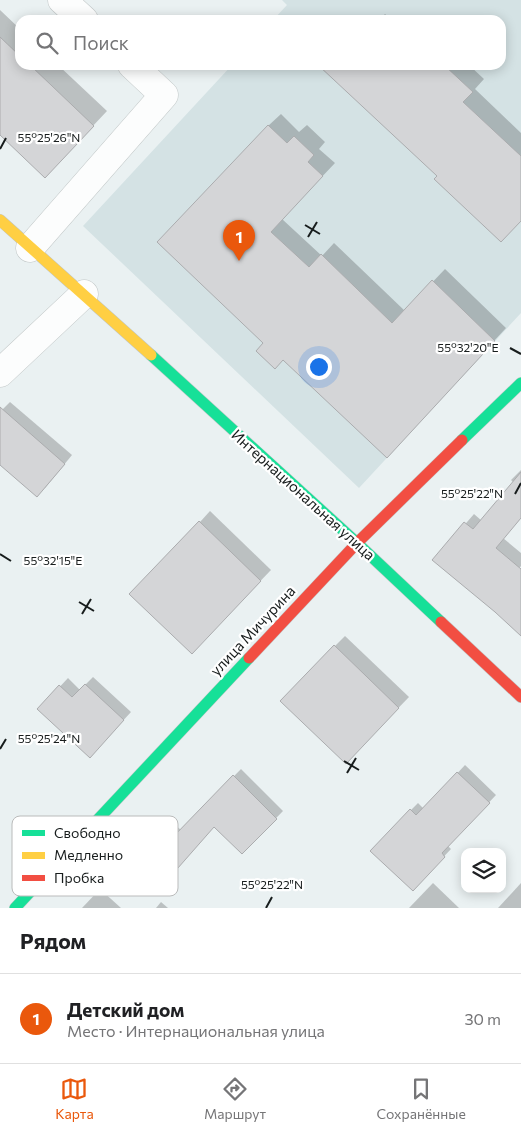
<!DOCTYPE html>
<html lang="ru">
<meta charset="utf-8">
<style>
:root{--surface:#fff;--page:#f2f2f2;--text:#202124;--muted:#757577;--line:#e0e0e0;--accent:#ea580c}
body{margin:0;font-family:Commissioner,sans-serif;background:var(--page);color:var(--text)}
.controls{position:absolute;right:15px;bottom:15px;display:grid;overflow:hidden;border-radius:10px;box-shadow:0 2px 12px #0003}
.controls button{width:45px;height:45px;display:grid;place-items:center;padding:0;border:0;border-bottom:1px solid var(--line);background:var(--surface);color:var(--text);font:25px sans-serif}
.you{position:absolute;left:318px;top:366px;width:18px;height:18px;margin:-12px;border:4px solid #fff;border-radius:50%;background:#1a73e8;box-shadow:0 0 0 8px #1a73e833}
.badge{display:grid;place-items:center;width:32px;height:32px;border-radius:50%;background:var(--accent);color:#fff;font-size:16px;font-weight:700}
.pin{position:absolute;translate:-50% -41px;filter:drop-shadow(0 1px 2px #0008)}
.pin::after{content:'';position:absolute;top:26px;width:18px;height:15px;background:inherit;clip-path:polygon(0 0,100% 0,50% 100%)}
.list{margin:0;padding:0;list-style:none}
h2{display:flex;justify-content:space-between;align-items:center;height:65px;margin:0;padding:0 20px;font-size:21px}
h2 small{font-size:16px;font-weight:400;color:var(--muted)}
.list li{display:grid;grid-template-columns:32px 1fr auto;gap:15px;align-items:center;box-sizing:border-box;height:90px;padding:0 20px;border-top:1px solid var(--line)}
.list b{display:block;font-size:19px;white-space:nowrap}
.list p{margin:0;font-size:16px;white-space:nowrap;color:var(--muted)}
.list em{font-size:16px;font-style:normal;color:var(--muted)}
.icon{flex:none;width:28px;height:28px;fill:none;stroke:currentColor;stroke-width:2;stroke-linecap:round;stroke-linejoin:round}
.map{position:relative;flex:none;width:521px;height:908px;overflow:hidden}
.search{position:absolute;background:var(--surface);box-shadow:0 2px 12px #0003;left:15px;right:15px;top:15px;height:55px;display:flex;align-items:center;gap:12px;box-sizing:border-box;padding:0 18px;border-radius:15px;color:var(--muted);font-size:19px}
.sheet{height:155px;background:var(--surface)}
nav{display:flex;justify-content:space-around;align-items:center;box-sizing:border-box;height:70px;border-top:1px solid var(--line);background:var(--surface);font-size:14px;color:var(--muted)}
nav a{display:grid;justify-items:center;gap:2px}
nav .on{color:var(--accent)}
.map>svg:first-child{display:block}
</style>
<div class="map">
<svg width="521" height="908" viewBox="0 0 521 908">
<rect width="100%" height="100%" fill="#eaf1f2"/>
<polygon fill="#d4e2e4" points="282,0 521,0 521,313 359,488 83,226 232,65 501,65 501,20 273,20 287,5"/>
<g fill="#0003">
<polygon points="0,10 20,29 20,65 58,65 107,111 59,162 0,133"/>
<polygon points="385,14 392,20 379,20"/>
<polygon points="337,65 469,65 484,79 475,89 521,133 521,220 439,176"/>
<polygon points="281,114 299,132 307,125 325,142 319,149 335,163 282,219 322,256 334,243 405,311 445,269 506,328 399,444 265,343 268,126"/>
<polygon points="10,402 72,455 45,488 0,463 0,412"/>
<polygon points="521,470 521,518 503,538 521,553 521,566 518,570 521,573 521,626 434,560 474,514 482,521 514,483 511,480"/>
<polygon points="210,511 271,570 202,642 200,522"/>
<polygon points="345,636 409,697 356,752 335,646"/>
<polygon points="93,677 131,712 97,749 39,709 68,678 80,690"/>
<polygon points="465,765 496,795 448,846 451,849 413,889 411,810 418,803 424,809"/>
<polygon points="241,769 283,811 242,853 215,826 131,855 165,816 181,830"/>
<polygon points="433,883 459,908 409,908"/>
<polygon points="521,883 521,908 498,908"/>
<polygon points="100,889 121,908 82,908"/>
<polygon points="161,902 168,908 156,908"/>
</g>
<g fill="#d4d5d7" stroke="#abacae">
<polygon points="0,37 20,56 20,65 30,65 94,126 45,178 0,135"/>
<polygon points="318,65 444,65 473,92 463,102 521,156 521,221 501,242 434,179 437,176"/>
<polygon points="268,125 287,143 294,136 314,155 308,162 323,176 271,232 309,267 321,254 392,323 432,280 495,341 387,458 283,360 275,369 256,351 263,343 157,242"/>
<polygon points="0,407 65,464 37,497 0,465"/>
<polygon points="521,472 521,518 496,548 521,569 521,636 495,612 432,560 464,522 473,529"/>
<polygon points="199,521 261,581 192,654 129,594"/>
<polygon points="334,645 399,708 346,764 280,701"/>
<polygon points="85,684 124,720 90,758 37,709 59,685 72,697"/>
<polygon points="457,772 490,803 442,853 445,857 413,891 370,851 410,809 416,815"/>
<polygon points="233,775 277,819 242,854 214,827 163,885 129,855 157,823 173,837"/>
</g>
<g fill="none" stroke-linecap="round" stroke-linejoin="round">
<g stroke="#c0c6c6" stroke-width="29">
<g id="street">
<polyline points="62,0 84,20"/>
<polyline points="30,248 164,95 132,65"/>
<polyline points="0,373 84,294"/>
</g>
</g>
<g stroke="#c0c6c6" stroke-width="12">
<g id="fast">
<polyline points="151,355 357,543 441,622"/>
<polyline points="462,440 521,383"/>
<polyline points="15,908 249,658"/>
</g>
</g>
<g stroke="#c0c6c6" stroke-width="12">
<polyline id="slow" points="0,220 151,355"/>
</g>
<g stroke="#c0c6c6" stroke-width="12">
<g id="jam">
<polyline points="441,622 521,697"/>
<polyline points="249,658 357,543 462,440"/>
</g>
</g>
<use href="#street" stroke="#fcfdfd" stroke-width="28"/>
<use href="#fast" stroke="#16e098" stroke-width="11"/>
<use href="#slow" stroke="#ffcf43" stroke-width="11"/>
<use href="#jam" stroke="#f24e42" stroke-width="11"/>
</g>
<path fill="none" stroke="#181d1d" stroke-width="2" d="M 0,149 L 6,138M 305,225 L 320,234M 308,237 L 317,222M 510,348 L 521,354M 515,494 L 521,483M 0,554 L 11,561M 79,602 L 94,611M 82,614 L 91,599M 0,749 L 6,739M 344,761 L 359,770M 347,773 L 356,758M 266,908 L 272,897"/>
<g text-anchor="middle" stroke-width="4.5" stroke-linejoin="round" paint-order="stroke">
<g font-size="15" fill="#181d1d" stroke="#fff">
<text transform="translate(303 495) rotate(42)" y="5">Интернациональная улица</text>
<text transform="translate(253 631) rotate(-47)" y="5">улица Мичурина</text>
</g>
</g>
<rect x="12" y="816" width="166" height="80" rx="8" fill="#fff" stroke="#babbbb" stroke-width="1"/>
<rect x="22" y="830" width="23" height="6" fill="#16e098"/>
<rect x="22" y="852" width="23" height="7" fill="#ffcf43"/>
<rect x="22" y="875" width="23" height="6" fill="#f24e42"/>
<g font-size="14" fill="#181d1d">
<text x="54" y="838">Свободно</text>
<text x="54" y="860">Медленно</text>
<text x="54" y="883">Пробка</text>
</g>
<g font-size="12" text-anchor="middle" fill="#181d1d" stroke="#fff" stroke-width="4.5" stroke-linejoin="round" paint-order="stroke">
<text x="49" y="142">55°25'26"N</text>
<text x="468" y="352">55°32'20"E</text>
<text x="472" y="498">55°25'22"N</text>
<text x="53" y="565">55°32'15"E</text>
<text x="49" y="743">55°25'24"N</text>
<text x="272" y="889">55°25'22"N</text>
</g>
</svg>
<div class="controls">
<button><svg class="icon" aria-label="layers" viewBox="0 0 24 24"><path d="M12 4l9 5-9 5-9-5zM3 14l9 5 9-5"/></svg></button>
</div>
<div class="you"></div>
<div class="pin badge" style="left:239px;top:261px">1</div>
<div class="search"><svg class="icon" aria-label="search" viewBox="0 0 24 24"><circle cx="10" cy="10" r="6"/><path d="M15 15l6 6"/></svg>Поиск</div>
</div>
<section class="sheet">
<h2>Рядом<small></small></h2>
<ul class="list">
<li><span class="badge">1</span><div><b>Детский дом</b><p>Место · Интернациональная улица</p></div><em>30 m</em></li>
</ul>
</section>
<nav>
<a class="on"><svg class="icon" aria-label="map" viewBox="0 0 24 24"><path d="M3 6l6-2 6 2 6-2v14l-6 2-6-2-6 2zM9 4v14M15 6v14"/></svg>Карта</a>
<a><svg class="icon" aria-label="directions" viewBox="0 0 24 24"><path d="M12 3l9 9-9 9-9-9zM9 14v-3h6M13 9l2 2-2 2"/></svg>Маршрут</a>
<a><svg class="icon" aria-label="saved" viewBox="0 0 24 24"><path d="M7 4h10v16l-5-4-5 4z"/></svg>Сохранённые</a>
</nav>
